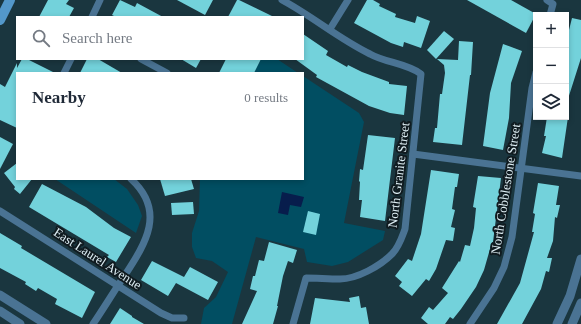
<!DOCTYPE html>
<meta charset="utf-8">
<style>
:root{--surface:#fff;--page:#f2f2f3;--text:#1f2937;--muted:#747a83;--line:#e0e1e3}
body{margin:0;font-family:Georgia,serif;background:var(--page);color:var(--text)}
.controls{position:absolute;right:12px;top:12px;display:grid;overflow:hidden;border-radius:0px;box-shadow:0 2px 6px #0003}
.controls button{width:36px;height:36px;display:grid;place-items:center;padding:0;border:0;border-bottom:1px solid var(--line);background:var(--surface);color:var(--text);font:20px sans-serif}
.list{margin:0;padding:0;list-style:none}
h2{display:flex;justify-content:space-between;align-items:center;height:52px;margin:0;padding:0 16px;font-size:17px}
h2 small{font-size:13px;font-weight:400;color:var(--muted)}
.icon{flex:none;width:22px;height:22px;fill:none;stroke:currentColor;stroke-width:2;stroke-linecap:round;stroke-linejoin:round}
.map{position:relative;flex:none;width:581px;height:324px;overflow:hidden}
.search{position:absolute;background:var(--surface);box-shadow:0 2px 6px #0003;left:16px;top:16px;width:288px;height:44px;display:flex;align-items:center;gap:10px;box-sizing:border-box;padding:0 14px;border-radius:0px;color:var(--muted);font-size:15px}
.panel{position:absolute;background:var(--surface);box-shadow:0 2px 6px #0003;left:16px;top:72px;width:288px;height:108px;border-radius:0px}
.map>svg:first-child{display:block}
</style>
<div class="map">
<svg width="581" height="324" viewBox="0 0 581 324">
<rect width="100%" height="100%" fill="#1a363f"/>
<g fill="#014e62">
<polygon points="261,59 277,59 298,73 254,73"/>
<polygon points="303,76 359,113 364,122 344,223 385,231 383,240 348,262 332,266 307,262 304,249 256,237 232,324 201,324 204,308 216,297 228,272 212,261 196,258 192,247 192,233 199,211 200,179 303,179"/>
<polygon points="55,179 114,179 127,189 138,205 142,216 136,233"/>
</g>
<polygon fill="#071d4c" points="282,192 304,197 301,207 290,205 288,215 278,213"/>
<g fill="#73d2db">
<polygon points="48,0 69,0 66,4 74,8 69,17 39,17"/>
<polygon points="120,0 135,7 137,3 163,17 116,17 112,15"/>
<polygon points="177,0 213,0 205,15"/>
<polygon points="237,0 239,0 274,17 228,17"/>
<polygon points="367,0 373,0 380,4 379,6 396,14 395,17 415,23 417,16 430,21 421,48 404,42 403,47 391,43 354,23"/>
<polygon points="467,0 511,0 536,14 526,33"/>
<polygon points="572,18 581,20 581,58 567,102 566,34 568,34"/>
<polygon points="444,31 454,39 436,59 427,50"/>
<polygon points="303,34 328,51 326,55 347,67 348,65 362,72 389,82 389,84 407,86 404,115 390,113 369,106 316,77 317,75 295,59 303,59"/>
<polygon points="459,41 473,42 471,75 470,75 462,145 433,142 435,128 437,128 440,94 442,94 445,73 444,65 437,59 458,60"/>
<polygon points="503,44 522,51 511,83 509,118 503,150 483,146 490,93"/>
<polygon points="22,59 27,59 55,73 17,73 17,128 0,120 0,84 5,87 17,63 17,68"/>
<polygon points="87,59 98,59 122,73 80,73"/>
<polygon points="181,59 201,59 196,68"/>
<polygon points="226,59 261,59 254,73 219,73"/>
<polygon points="547,117 568,117 562,158 542,153 546,136 544,136"/>
<polygon points="368,135 395,138 385,221 360,217 362,200 359,200 360,182 359,181 360,169 363,170"/>
<polygon points="0,137 13,144 0,169"/>
<polygon points="17,163 17,179 32,179 20,194 14,189 15,187 4,173"/>
<polygon points="431,170 459,174 457,187 455,187 452,209 455,210 451,227 455,228 453,241 446,240 436,269 429,281 426,279 412,296 399,286 402,282 395,276 408,259 412,261 421,234"/>
<polygon points="478,176 501,178 493,242 492,242 484,270 476,287 461,309 453,319 450,317 445,324 428,324 421,318 429,307 433,310 448,293 442,288 459,261 460,262 465,245 470,246 474,228 476,208 473,207"/>
<polygon points="160,179 191,179 194,189 165,196"/>
<polygon points="538,183 559,186 556,205 560,205 557,218 555,217 553,241 547,258 552,258 549,272 546,271 541,289 522,324 497,324 520,283 534,232 532,232 535,214 533,213"/>
<polygon points="42,184 86,207 114,228 131,237 116,262 107,257 109,255 29,207"/>
<polygon points="193,202 194,214 172,215 171,203"/>
<polygon points="308,211 320,214 316,235 303,232"/>
<polygon points="0,233 22,246 21,248 95,292 82,318 55,304 57,299 38,288 36,291 25,284 26,282 0,268"/>
<polygon points="269,242 297,250 293,263 288,261 283,276 277,306 278,306 273,324 242,324 257,291 250,289 253,276 255,276 259,260 264,261"/>
<polygon points="152,261 184,277 190,267 218,282 208,300 176,283 168,296 141,280"/>
<polygon points="359,296 361,308 366,307 369,324 310,324 315,298 350,302 349,298"/>
<polygon points="120,308 132,316 132,317 144,324 110,324"/>
</g>
<g fill="none" stroke-linecap="round" stroke-linejoin="round">
<g stroke="#4a7393" stroke-width="7">
<path d="M 282,0 C 312,16 339,39 370,54 C 386,63 406,63 421,74 L 405,229 C 402,237 399,247 392,254 C 380,266 357,279 340,279 C 328,279 317,278 306,278 L 293,324"/>
<polyline points="547,0 553,4 550,15"/>
<polyline points="92,17 100,0"/>
<polyline points="330,29 348,0"/>
<polyline points="141,59 167,73"/>
<polyline points="64,73 71,59"/>
<polyline points="413,154 581,176"/>
<polyline points="0,211 161,313 172,318 184,318"/>
<path d="M 93,324 C 104,308 114,291 125,275 C 146,243 166,211 131,179"/>
<polyline points="470,324 494,288 504,267 512,237 532,88 536,72"/>
</g>
<g stroke="#4a7393" stroke-width="9">
<polyline points="0,295 46,324"/>
<polyline points="0,311 20,324"/>
<polyline points="557,324 570,296 581,259"/>
<polyline points="572,324 581,303"/>
</g>
<polyline stroke="#5398ca" stroke-width="10" points="0,20 10,0"/>
</g>
<g text-anchor="middle" stroke-width="4" stroke-linejoin="round" paint-order="stroke">
<g font-size="13" fill="#ddedf3" stroke="#101b20">
<text transform="translate(398 175) rotate(-83)" y="5">North Granite Street</text>
<text transform="translate(505 189) rotate(-81)" y="5">North Cobblestone Street</text>
<text transform="translate(98 258) rotate(33)" y="5">East Laurel Avenue</text>
</g>
</g>
</svg>
<div class="controls">
<button>+</button>
<button>−</button>
<button><svg class="icon" aria-label="layers" viewBox="0 0 24 24"><path d="M12 4l9 5-9 5-9-5zM3 14l9 5 9-5"/></svg></button>
</div>
<div class="search"><svg class="icon" aria-label="search" viewBox="0 0 24 24"><circle cx="10" cy="10" r="6"/><path d="M15 15l6 6"/></svg>Search here</div>
<section class="panel">
<h2>Nearby<small>0 results</small></h2>
<ul class="list">
</ul>
</section>
</div>
